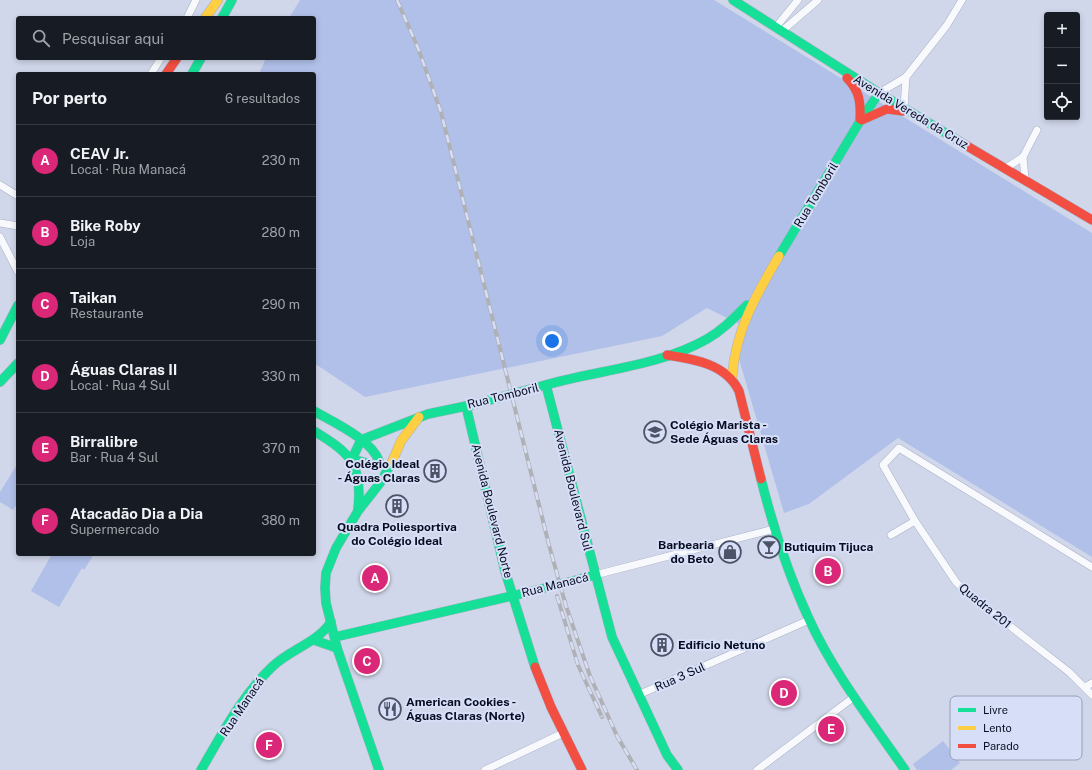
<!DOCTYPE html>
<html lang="pt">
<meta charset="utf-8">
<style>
:root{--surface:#171b24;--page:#242831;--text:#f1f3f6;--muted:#9ea1a6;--line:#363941;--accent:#db2777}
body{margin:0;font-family:"Public Sans",sans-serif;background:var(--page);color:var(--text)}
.controls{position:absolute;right:12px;top:12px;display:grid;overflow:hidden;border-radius:4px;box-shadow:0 2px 6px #0003}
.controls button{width:36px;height:36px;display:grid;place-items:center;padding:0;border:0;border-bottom:1px solid var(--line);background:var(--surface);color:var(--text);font:20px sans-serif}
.you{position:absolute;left:552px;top:341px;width:14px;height:14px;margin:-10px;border:3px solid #fff;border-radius:50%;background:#1a73e8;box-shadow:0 0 0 6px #1a73e833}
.badge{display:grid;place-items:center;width:26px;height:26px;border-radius:50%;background:var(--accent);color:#fff;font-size:13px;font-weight:700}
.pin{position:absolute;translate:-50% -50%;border:2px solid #fff;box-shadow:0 1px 4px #0006}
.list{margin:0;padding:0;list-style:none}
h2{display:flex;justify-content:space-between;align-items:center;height:52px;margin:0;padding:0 16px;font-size:17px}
h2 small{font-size:13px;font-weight:400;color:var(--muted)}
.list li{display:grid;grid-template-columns:26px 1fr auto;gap:12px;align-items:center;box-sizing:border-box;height:72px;padding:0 16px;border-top:1px solid var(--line)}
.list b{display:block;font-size:15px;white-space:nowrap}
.list p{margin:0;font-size:13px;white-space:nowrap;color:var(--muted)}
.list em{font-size:13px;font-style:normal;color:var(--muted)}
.icon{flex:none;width:22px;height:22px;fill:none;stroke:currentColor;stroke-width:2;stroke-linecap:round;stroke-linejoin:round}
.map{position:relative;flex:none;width:1092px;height:770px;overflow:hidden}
.search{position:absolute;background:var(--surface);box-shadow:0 2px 6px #0003;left:16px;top:16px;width:300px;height:44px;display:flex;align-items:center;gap:10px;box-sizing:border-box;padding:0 14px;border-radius:4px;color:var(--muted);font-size:15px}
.panel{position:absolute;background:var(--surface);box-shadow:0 2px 6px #0003;left:16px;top:72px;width:300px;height:484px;border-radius:4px}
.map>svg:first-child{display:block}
</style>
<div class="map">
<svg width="1092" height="770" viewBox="0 0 1092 770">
<rect width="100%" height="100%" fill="#d0d7ea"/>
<g fill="#b1c0e9">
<polygon points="300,0 714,0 1092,233 1092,557 898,438 809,504 784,513 739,359 745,327 707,308 662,336 365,397 314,363 314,74 259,74 266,58 314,58 314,18 289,18"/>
<polygon points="18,463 18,502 13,510 0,502 0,492"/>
<polygon points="52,554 94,554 84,570 82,568 59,607 31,591"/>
<polygon points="943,741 960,763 951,770 917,770 913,764"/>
</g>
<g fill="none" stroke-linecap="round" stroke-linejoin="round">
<g stroke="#a8afc2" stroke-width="8">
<g id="street">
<polyline points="187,18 196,0"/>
<polyline points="776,27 798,0"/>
<polyline points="782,31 818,0"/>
<polyline points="151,74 161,58"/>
<polyline points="879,93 906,77 947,25 962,0"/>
<polyline points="904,108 906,77"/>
<polyline points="1023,157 1025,179"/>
<polyline points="1006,168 1023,157 1037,130"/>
<polyline points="0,185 18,196"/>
<polyline points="0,223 18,226"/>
<polyline points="0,237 18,272"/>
<polyline points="915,521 883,465 899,448 1092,567"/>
<polyline points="891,535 915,521 956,582 965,591 1069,672 1092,695"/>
<polyline points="595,575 774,529"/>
<polyline points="1085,687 1092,683"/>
<polyline points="638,695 809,620"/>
<polyline points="485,770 563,733"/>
<polyline points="757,770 854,697"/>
</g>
</g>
<g stroke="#a8afc2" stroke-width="10">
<g id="fast">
<polyline points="733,0 879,93 962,143"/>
<polyline points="222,18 232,0"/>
<polyline points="192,74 201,58"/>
<polyline points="779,256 860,121 879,93"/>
<polyline points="0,340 18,305"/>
<polyline points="0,382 18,363"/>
<polyline points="546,385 612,637 667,755 678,770"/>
<path d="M 542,386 C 596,370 658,367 707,339 C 723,330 735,317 747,305"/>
<polyline points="466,406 505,571 535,667"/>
<path d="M 314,411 C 333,422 371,439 379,461 L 374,465 L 352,459"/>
<path d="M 314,431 C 350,453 363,464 358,509"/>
<polyline points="352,459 361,440 428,414 471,405"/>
<path d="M 761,479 C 773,527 788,574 809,619 C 833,672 872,722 905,770"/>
<polyline points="573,581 595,575"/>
<polyline points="335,637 525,593"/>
<polyline points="314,640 337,648"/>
<path d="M 201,770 C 222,734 242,695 273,666 C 291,649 317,643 331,622"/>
<polyline points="379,770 337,648 326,603 325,588 326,573 336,548 358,511 380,483 392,462"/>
</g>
</g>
<g stroke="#a8afc2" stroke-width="10">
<g id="slow">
<polyline points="205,18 218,0"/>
<path d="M 732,378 C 735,331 756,295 779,256"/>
<polyline points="392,462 401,441 419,417"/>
</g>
</g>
<g stroke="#a8afc2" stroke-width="10">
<g id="jam">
<polyline points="166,74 177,58"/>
<path d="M 847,78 C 859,90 861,102 860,119"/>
<polyline points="862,120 887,109 903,111"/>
<polyline points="962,143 1092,220"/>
<path d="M 667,355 C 694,359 726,364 739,391 L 761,479"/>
<polyline points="535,667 551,707 582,770"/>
</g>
</g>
<use href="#street" stroke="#f8f9fc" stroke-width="7"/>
<use href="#fast" stroke="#16e098" stroke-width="9"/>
<use href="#slow" stroke="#ffcf43" stroke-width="9"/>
<use href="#jam" stroke="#f24e42" stroke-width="9"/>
<g stroke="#b0b1b6" stroke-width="4">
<g id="rail">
<polyline points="397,0 418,48 441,112 549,545 566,606 590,676 617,736 637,770"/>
<polyline points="557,596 578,665 602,717"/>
</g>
</g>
<use href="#rail" stroke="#d6dff7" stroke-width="2.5" stroke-dasharray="8" stroke-linecap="butt"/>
<g stroke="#a8afc2" stroke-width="10" stroke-linecap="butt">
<g id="fast-bridge">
<polyline points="471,405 542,386"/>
<polyline points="525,593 573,581"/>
</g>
</g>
<use href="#fast-bridge" stroke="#16e098" stroke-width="9"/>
</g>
<defs>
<g id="school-ring" transform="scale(1.15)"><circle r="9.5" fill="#d6dff7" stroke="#4d5367" stroke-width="1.5"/><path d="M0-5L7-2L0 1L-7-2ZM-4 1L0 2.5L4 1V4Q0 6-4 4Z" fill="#4d5367"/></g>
<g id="building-ring" transform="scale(1.15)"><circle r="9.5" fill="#d6dff7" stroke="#4d5367" stroke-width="1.5"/><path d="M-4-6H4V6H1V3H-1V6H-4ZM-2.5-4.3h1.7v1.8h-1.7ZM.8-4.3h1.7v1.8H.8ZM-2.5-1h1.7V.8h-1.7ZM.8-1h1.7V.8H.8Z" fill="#4d5367"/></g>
<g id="bar-ring" transform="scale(1.15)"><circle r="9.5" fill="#d6dff7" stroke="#4d5367" stroke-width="1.5"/><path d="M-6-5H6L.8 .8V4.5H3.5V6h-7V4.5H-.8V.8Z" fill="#4d5367"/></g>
<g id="shop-ring" transform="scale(1.15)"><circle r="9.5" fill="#d6dff7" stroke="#4d5367" stroke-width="1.5"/><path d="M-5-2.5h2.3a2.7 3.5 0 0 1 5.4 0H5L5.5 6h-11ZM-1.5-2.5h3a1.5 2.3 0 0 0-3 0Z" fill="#4d5367"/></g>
<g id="restaurant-ring" transform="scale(1.15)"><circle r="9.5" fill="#d6dff7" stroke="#4d5367" stroke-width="1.5"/><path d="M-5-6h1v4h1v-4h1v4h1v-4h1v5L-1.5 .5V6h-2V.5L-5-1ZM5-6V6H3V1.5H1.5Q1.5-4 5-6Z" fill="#4d5367"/></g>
</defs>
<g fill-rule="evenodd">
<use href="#school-ring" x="655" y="432"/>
<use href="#building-ring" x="435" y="471"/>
<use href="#building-ring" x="397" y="506"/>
<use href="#bar-ring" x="769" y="547"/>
<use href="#shop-ring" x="730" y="552"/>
<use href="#building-ring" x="662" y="645"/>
<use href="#restaurant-ring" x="390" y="709"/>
</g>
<g text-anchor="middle" stroke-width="4" stroke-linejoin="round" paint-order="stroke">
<g font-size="12" fill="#070c20" stroke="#d6dff7">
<text transform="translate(911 112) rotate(31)" y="4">Avenida Vereda da Cruz</text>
<text transform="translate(816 195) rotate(-59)" y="4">Rua Tomboril</text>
<text transform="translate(503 396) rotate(-14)" y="4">Rua Tomboril</text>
<text transform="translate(573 490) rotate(76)" y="4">Avenida Boulevard Sul</text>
<text transform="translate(492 511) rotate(76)" y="4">Avenida Boulevard Norte</text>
<text transform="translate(555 585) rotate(-14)" y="4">Rua Manacá</text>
<text transform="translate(985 606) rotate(39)" y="4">Quadra 201</text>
<text transform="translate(680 677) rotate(-24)" y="4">Rua 3 Sul</text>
<text transform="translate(242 707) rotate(-56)" y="4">Rua Manacá</text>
</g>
<g font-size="12" font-weight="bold" fill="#070c20" stroke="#d6dff7" text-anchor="start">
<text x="670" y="429">Colégio Marista -<tspan x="670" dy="14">Sede Águas Claras</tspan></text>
<text x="420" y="468" text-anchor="end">Colégio Ideal<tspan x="420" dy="14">- Águas Claras</tspan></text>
<text x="397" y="531" text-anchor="middle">Quadra Poliesportiva<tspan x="397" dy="14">do Colégio Ideal</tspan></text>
<text x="714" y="549" text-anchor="end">Barbearia<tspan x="714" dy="14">do Beto</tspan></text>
<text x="784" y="551">Butiquim Tijuca</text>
<text x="678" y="649">Edificio Netuno</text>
<text x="406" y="706">American Cookies -<tspan x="406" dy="14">Águas Claras (Norte)</tspan></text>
</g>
</g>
<rect x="950" y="696" width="132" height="64" rx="6" fill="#d6dff7" stroke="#98a0b6" stroke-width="1"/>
<rect x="958" y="708" width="18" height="4" fill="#16e098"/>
<rect x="958" y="726" width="18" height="4" fill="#ffcf43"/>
<rect x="958" y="744" width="18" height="4" fill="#f24e42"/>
<g font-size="11" fill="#070c20">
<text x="983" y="714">Livre</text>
<text x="983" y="732">Lento</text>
<text x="983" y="750">Parado</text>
</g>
</svg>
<div class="controls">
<button>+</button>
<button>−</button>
<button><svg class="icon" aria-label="locate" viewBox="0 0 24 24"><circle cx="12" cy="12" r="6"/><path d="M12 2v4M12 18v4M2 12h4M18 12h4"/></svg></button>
</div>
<div class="you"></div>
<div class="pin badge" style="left:375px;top:578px">A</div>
<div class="pin badge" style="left:828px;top:571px">B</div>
<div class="pin badge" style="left:367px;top:661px">C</div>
<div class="pin badge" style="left:784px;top:693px">D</div>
<div class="pin badge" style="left:831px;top:729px">E</div>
<div class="pin badge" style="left:269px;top:745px">F</div>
<div class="search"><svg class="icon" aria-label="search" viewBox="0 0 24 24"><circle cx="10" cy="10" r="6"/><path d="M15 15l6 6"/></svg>Pesquisar aqui</div>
<section class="panel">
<h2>Por perto<small>6 resultados</small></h2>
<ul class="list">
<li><span class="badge">A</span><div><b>CEAV Jr.</b><p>Local · Rua Manacá</p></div><em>230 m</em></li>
<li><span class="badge">B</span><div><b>Bike Roby</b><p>Loja</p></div><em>280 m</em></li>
<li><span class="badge">C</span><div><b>Taikan</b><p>Restaurante</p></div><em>290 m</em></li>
<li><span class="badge">D</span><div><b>Águas Claras II</b><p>Local · Rua 4 Sul</p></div><em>330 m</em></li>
<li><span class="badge">E</span><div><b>Birralibre</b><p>Bar · Rua 4 Sul</p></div><em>370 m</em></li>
<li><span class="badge">F</span><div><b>Atacadão Dia a Dia</b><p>Supermercado</p></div><em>380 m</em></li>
</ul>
</section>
</div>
